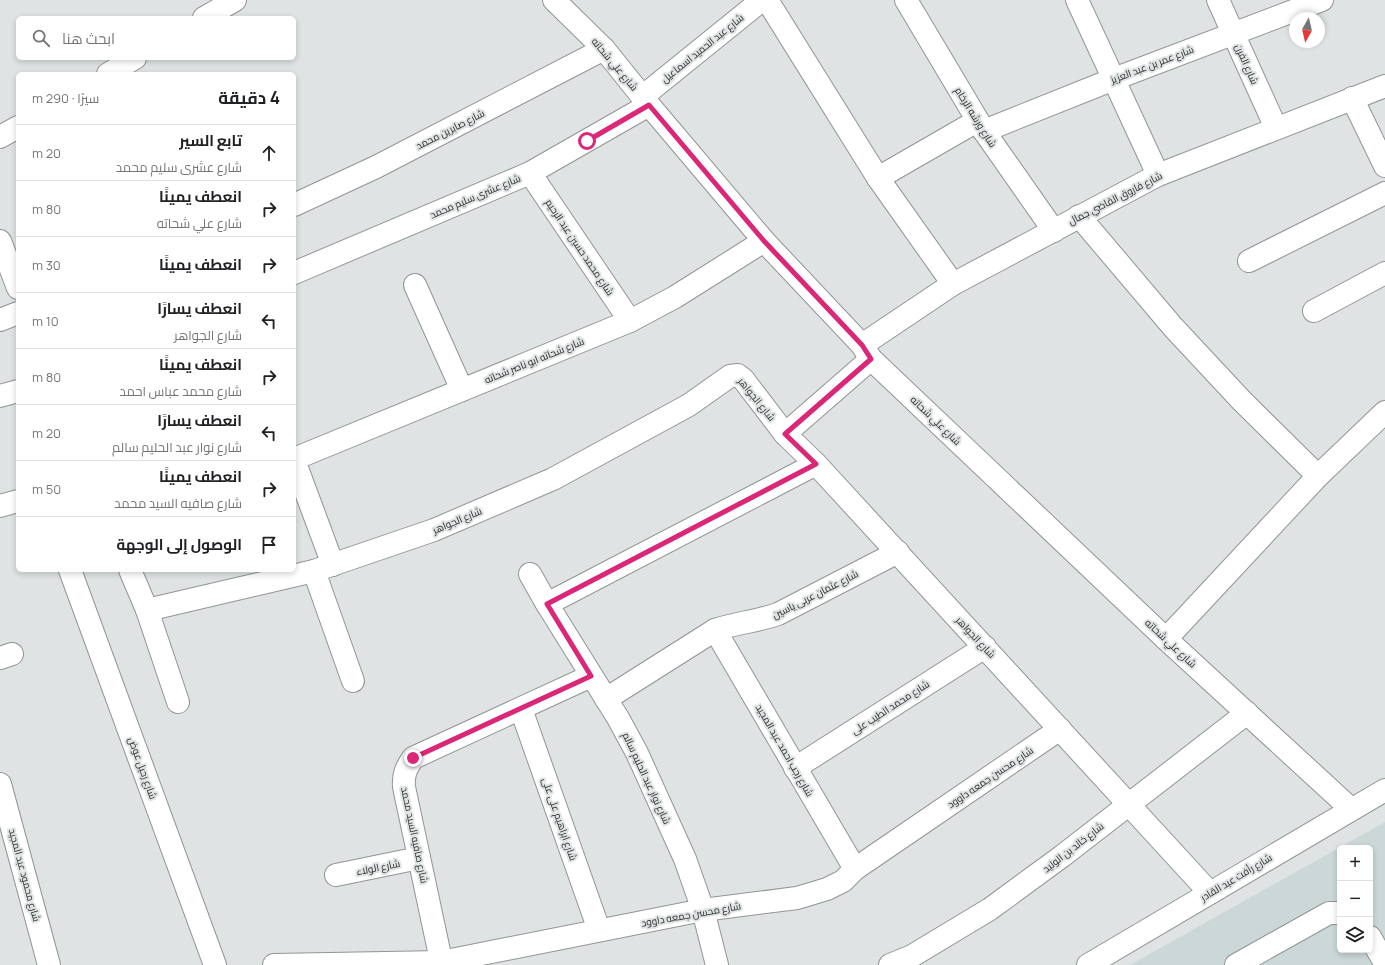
<!DOCTYPE html>
<html lang="ar">
<meta charset="utf-8">
<style>
:root{--surface:#fff;--page:#f2f2f2;--text:#202124;--muted:#757577;--line:#e0e0e0}
body{margin:0;font-family:Manrope,Cairo,sans-serif;background:var(--page);color:var(--text);direction:rtl}
.controls{position:absolute;right:12px;bottom:12px;display:grid;overflow:hidden;border-radius:6px;box-shadow:0 2px 6px #0003}
.controls button{width:36px;height:36px;display:grid;place-items:center;padding:0;border:0;border-bottom:1px solid var(--line);background:var(--surface);color:var(--text);font:20px sans-serif}
.compass{position:absolute;left:1289px;top:12px;width:36px;height:36px;border-radius:50%;background:var(--surface);box-shadow:0 2px 6px #0003;rotate:188deg}
.stop{position:absolute;width:12px;height:12px;margin:-9px;border:3px solid #db2777;border-radius:50%;background:#fff}
.stop.end{background:#db2777;border-color:#fff;box-shadow:0 1px 4px #0008}
.list{margin:0;padding:0;list-style:none}
h2{display:flex;justify-content:space-between;align-items:center;height:52px;margin:0;padding:0 16px;font-size:17px}
h2 small{font-size:13px;font-weight:400;color:var(--muted)}
.list li{display:grid;grid-template-columns:26px 1fr auto;gap:12px;align-items:center;box-sizing:border-box;height:56px;padding:0 16px;border-top:1px solid var(--line)}
.list b{display:block;font-size:15px;white-space:nowrap}
.list p{margin:0;font-size:13px;white-space:nowrap;color:var(--muted)}
.list em{font-size:13px;font-style:normal;color:var(--muted)}
.icon{flex:none;width:22px;height:22px;fill:none;stroke:currentColor;stroke-width:2;stroke-linecap:round;stroke-linejoin:round}
.map{position:relative;flex:none;width:1385px;height:965px;overflow:hidden;direction:ltr}
.search{position:absolute;background:var(--surface);box-shadow:0 2px 6px #0003;left:16px;top:16px;width:280px;height:44px;display:flex;align-items:center;gap:10px;box-sizing:border-box;padding:0 14px;border-radius:6px;color:var(--muted);font-size:15px}
.panel{position:absolute;background:var(--surface);box-shadow:0 2px 6px #0003;left:16px;top:72px;width:280px;height:500px;border-radius:6px;direction:rtl}
.map>svg:first-child{display:block}
</style>
<div class="map">
<svg width="1385" height="965" viewBox="0 0 1385 965">
<rect width="100%" height="100%" fill="#dfe3e3"/>
<path fill="#cbd8d7" fill-rule="evenodd" d="M 1385,822 L 1385,965 L 1130,965 ZM 1340,848 L 1370,848 L 1370,950 L 1340,950 Z"/>
<g fill="none" stroke-linecap="round" stroke-linejoin="round">
<g stroke="#919595" stroke-width="24">
<g id="minor">
<polyline points="554,0 604,49 649,105 764,241 862,345 871,359 1166,639 1351,809"/>
<polyline points="767,0 878,178 953,284"/>
<polyline points="906,0 984,131 1054,231"/>
<polyline points="1077,0 1158,175"/>
<polyline points="1218,0 1276,128"/>
<polyline points="204,18 235,0"/>
<polyline points="108,74 135,58"/>
<polyline points="642,97 762,0"/>
<polyline points="1352,98 1385,166"/>
<polyline points="984,131 1114,79 1322,0"/>
<polyline points="0,137 18,127"/>
<polyline points="530,173 630,321"/>
<polyline points="878,178 977,121"/>
<polyline points="294,205 376,167 604,49"/>
<polyline points="1079,216 1173,327 1242,401 1318,476"/>
<polyline points="0,241 18,288"/>
<polyline points="1249,261 1385,193"/>
<polyline points="294,273 530,173 649,105"/>
<polyline points="415,285 462,390"/>
<polyline points="1314,311 1385,273"/>
<polyline points="0,320 18,313"/>
<polyline points="862,345 953,284 1158,175 1385,86"/>
<polyline points="0,396 18,391"/>
<polyline points="785,434 871,359"/>
<polyline points="294,459 630,321 675,297 764,241"/>
<polyline points="294,460 333,565"/>
<polyline points="0,506 18,501"/>
<polyline points="70,570 215,965"/>
<polyline points="130,570 147,610 178,702"/>
<polyline points="314,571 353,681"/>
<polyline points="530,574 547,604 816,464"/>
<polyline points="547,604 618,718 637,753 685,859 703,910 717,965"/>
<polyline points="147,610 314,571 434,530 553,479 689,405 730,376 738,375 743,379 785,434 816,464 1210,893"/>
<polyline points="715,630 855,869"/>
<polyline points="1166,639 1318,476 1385,412"/>
<polyline points="0,658 12,654"/>
<path d="M 606,699 L 715,630 C 736,623 758,621 778,614 L 898,552"/>
<polyline points="521,709 599,930"/>
<polyline points="795,768 985,647"/>
<polyline points="0,784 49,965"/>
<polyline points="336,875 419,858"/>
<polyline points="1370,937 1385,963"/>
<polyline points="274,965 441,962 703,910 797,898 827,889 843,881 855,869 1060,729"/>
<path d="M 442,965 L 404,787 C 403,775 406,768 413,758 L 591,676"/>
<polyline points="890,965 912,956 990,909 1061,857 1247,713"/>
<polyline points="1088,965 1385,790"/>
<polyline points="1236,965 1329,913 1340,913"/>
</g>
</g>
<use href="#minor" stroke="#fff" stroke-width="22"/>
</g>
<g fill="none" stroke-linecap="round" stroke-linejoin="round">
<polyline stroke="#db2777" stroke-width="5" points="413,758 591,676 547,604 816,464 785,434 871,359 862,345 764,241 649,105 587,141"/>
</g>
<g text-anchor="middle" stroke-width="4" stroke-linejoin="round" paint-order="stroke">
<g font-size="10" fill="#2b2c2c" stroke="#dfe3e3">
<text transform="translate(702 48) rotate(-39)" y="4">شارع عبد الحميد اسماعيل</text>
<text transform="translate(615 64) rotate(50)" y="4">شارع علي شحاته</text>
<text transform="translate(1152 64) rotate(-21)" y="4">شارع عمر بن عبد العزيز</text>
<text transform="translate(1247 64) rotate(66)" y="4">شارع الفرن</text>
<text transform="translate(976 117) rotate(58)" y="4">شارع ورشه الرخام</text>
<text transform="translate(450 129) rotate(-27)" y="4">شارع صابرين محمد</text>
<text transform="translate(475 196) rotate(-23)" y="4">شارع عشرى سليم محمد</text>
<text transform="translate(1115 198) rotate(-27)" y="4">شارع فاروق القاضي جمال</text>
<text transform="translate(580 247) rotate(56)" y="4">شارع محمد حسين عبد الرحيم</text>
<text transform="translate(534 360) rotate(-22)" y="4">شارع شحاته ابو ناصر شحاته</text>
<text transform="translate(757 399) rotate(51)" y="4">شارع الجواهر</text>
<text transform="translate(936 420) rotate(44)" y="4">شارع علي شحاته</text>
<text transform="translate(457 520) rotate(-23)" y="4">شارع الجواهر</text>
<text transform="translate(815 594) rotate(-27)" y="4">شارع عثمان عربى ياسين</text>
<text transform="translate(976 637) rotate(47)" y="4">شارع الجواهر</text>
<text transform="translate(1171 643) rotate(43)" y="4">شارع علي شحاته</text>
<text transform="translate(890 707) rotate(-33)" y="4">شارع محمد الطيب على</text>
<text transform="translate(785 750) rotate(60)" y="4">شارع رجب احمد عبد المجيد</text>
<text transform="translate(143 768) rotate(70)" y="4">شارع رحيل عوض</text>
<text transform="translate(990 777) rotate(-34)" y="4">شارع محسن جمعه داوود</text>
<text transform="translate(647 778) rotate(65)" y="4">شارع نوار عبد الحليم سالم</text>
<text transform="translate(560 819) rotate(71)" y="4">شارع ابراهيم على على</text>
<text transform="translate(415 835) rotate(78)" y="4">شارع صافيه السيد محمد</text>
<text transform="translate(1073 847) rotate(-38)" y="4">شارع خالد بن الوليد</text>
<text transform="translate(378 867) rotate(-11)" y="4">شارع الولاء</text>
<text transform="translate(25 875) rotate(75)" y="4">شارع محمود عبد المجيد</text>
<text transform="translate(1236 877) rotate(-31)" y="4">شارع رأفت عبد القادر</text>
<text transform="translate(691 914) rotate(-10)" y="4">شارع محسن جمعه داوود</text>
</g>
</g>
</svg>
<div class="controls">
<button>+</button>
<button>−</button>
<button><svg class="icon" aria-label="layers" viewBox="0 0 24 24"><path d="M12 4l9 5-9 5-9-5zM3 14l9 5 9-5"/></svg></button>
</div>
<svg class="compass" viewBox="-18 -18 36 36"><path d="M0-13l5 13h-10z" fill="#e53935"/><path d="M0 13l5-13h-10z" fill="#757577"/></svg>
<div class="stop" style="left:587px;top:141px"></div>
<div class="stop end" style="left:413px;top:758px"></div>
<div class="search"><svg class="icon" aria-label="search" viewBox="0 0 24 24"><circle cx="10" cy="10" r="6"/><path d="M15 15l6 6"/></svg>ابحث هنا</div>
<section class="panel">
<h2>4 دقيقة<small>سيرًا · 290 m</small></h2>
<ul class="list">
<li><svg class="icon" aria-label="ahead" viewBox="0 0 24 24"><path d="M12 20V5M6 11l6-6 6 6"/></svg><div><b>تابع السير</b><p>شارع عشرى سليم محمد</p></div><em>20 m</em></li>
<li><svg class="icon" aria-label="right" viewBox="0 0 24 24"><path d="M7 20v-9h11M14 6l5 5-5 5"/></svg><div><b>انعطف يمينًا</b><p>شارع علي شحاته</p></div><em>80 m</em></li>
<li><svg class="icon" aria-label="right" viewBox="0 0 24 24"><path d="M7 20v-9h11M14 6l5 5-5 5"/></svg><div><b>انعطف يمينًا</b></div><em>30 m</em></li>
<li><svg class="icon" aria-label="left" viewBox="0 0 24 24"><path d="M17 20v-9H6M10 6l-5 5 5 5"/></svg><div><b>انعطف يسارًا</b><p>شارع الجواهر</p></div><em>10 m</em></li>
<li><svg class="icon" aria-label="right" viewBox="0 0 24 24"><path d="M7 20v-9h11M14 6l5 5-5 5"/></svg><div><b>انعطف يمينًا</b><p>شارع محمد عباس احمد</p></div><em>80 m</em></li>
<li><svg class="icon" aria-label="left" viewBox="0 0 24 24"><path d="M17 20v-9H6M10 6l-5 5 5 5"/></svg><div><b>انعطف يسارًا</b><p>شارع نوار عبد الحليم سالم</p></div><em>20 m</em></li>
<li><svg class="icon" aria-label="right" viewBox="0 0 24 24"><path d="M7 20v-9h11M14 6l5 5-5 5"/></svg><div><b>انعطف يمينًا</b><p>شارع صافيه السيد محمد</p></div><em>50 m</em></li>
<li><svg class="icon" aria-label="arrive" viewBox="0 0 24 24"><path d="M6 21V4h12l-3 4 3 4H6"/></svg><div><b>الوصول إلى الوجهة</b></div></li>
</ul>
</section>
</div>
